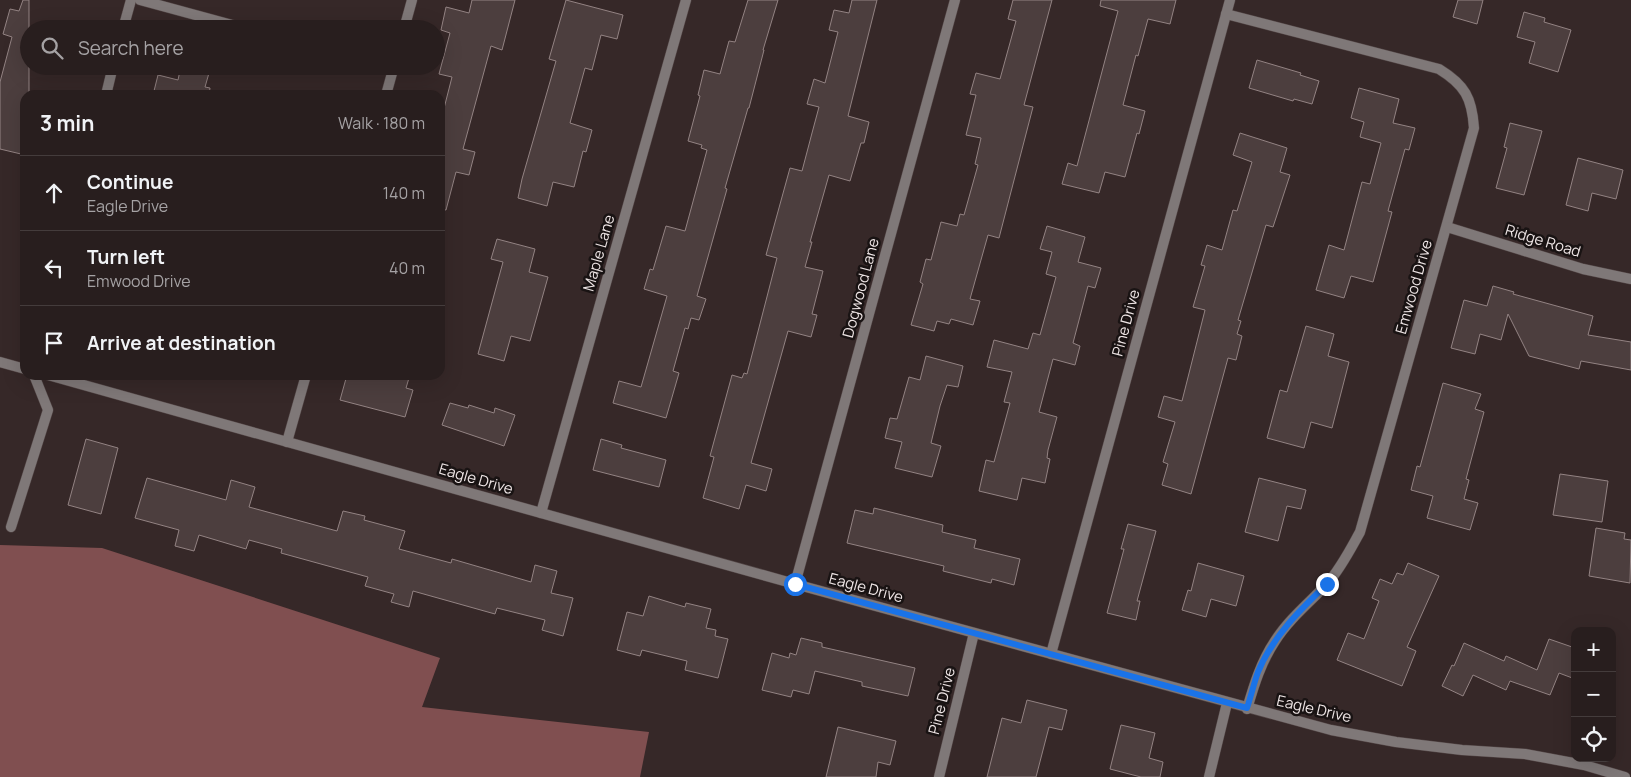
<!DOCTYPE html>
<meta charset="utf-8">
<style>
:root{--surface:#281e1e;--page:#302727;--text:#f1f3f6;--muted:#a5a2a4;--line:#443c3c}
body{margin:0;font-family:Manrope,sans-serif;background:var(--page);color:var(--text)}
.controls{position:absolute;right:15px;bottom:15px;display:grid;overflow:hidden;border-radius:10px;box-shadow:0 5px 20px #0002}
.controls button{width:45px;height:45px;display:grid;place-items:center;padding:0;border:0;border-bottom:1px solid var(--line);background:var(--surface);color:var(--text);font:25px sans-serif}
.stop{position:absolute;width:15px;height:15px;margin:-11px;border:4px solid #1a73e8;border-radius:50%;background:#fff}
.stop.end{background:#1a73e8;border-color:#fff;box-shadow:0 1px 5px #0008}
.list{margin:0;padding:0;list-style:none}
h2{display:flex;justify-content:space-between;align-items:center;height:65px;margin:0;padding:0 20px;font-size:21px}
h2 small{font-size:16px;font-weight:400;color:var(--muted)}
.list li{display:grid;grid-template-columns:32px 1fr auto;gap:15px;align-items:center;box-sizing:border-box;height:75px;padding:0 20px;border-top:1px solid var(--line)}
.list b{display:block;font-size:19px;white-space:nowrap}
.list p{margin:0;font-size:16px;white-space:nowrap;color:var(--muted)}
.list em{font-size:16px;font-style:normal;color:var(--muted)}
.icon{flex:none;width:28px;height:28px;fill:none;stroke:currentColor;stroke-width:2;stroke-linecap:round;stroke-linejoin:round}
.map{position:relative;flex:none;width:1631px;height:777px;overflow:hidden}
.search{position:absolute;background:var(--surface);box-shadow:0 5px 20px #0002;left:20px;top:20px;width:425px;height:55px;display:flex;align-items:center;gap:12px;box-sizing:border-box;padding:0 18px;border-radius:28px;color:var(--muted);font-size:19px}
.panel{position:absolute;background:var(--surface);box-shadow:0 5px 20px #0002;left:20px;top:90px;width:425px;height:290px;border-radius:15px}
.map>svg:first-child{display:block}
</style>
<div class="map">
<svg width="1631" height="777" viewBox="0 0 1631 777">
<rect width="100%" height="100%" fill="#362828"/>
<polygon fill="#804f50" points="0,545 102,548 440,658 422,707 649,732 640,777 0,777"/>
<g fill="#4c3e3e" stroke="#938383">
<polygon points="23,0 29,0 29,95 25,95 25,139 21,154 0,149 0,82 12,37 3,34 10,9 19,11"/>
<polygon points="472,0 515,0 502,50 491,46 463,149 475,152 469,175 456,172 446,210 440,209 440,124 452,77 439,74 450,33 441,30 446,7 469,13"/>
<polygon points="566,0 623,15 617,39 601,35 592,70 585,68 570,123 592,130 586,152 583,151 574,187 553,182 547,206 518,198 522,179 556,61 549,59"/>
<polygon points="748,0 778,0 763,50 764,50 749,108 748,108 725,188 727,189 697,296 706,299 699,320 691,318 688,329 685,328 673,371 679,373 666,418 613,403 619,381 641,387 667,296 644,289 650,269 653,270 666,226 685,231 707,150 701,148 702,145 688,141 700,96 698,95 704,70 720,74 729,41 735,42"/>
<polygon points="852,0 877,0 848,116 869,122 864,143 861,143 850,181 829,175 810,242 812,242 805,267 823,271 812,314 817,315 811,337 788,331 751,463 772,469 766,491 746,485 739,509 703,498 714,457 710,456 732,375 742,378 744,373 747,374 777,258 766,255 790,168 802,171 812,133 819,107 807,104 814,79 825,83 838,32 829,30 834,10 849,13"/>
<polygon points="1013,0 1052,0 1024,105 1033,107 999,238 988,235 970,299 980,301 973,325 951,319 949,324 937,321 934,331 911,325 923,284 920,282 926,259 931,260 941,222 957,226 960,214 964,215 978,165 975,164 981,138 966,135 976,95 970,94 976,73 1000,79 1016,21 1008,19"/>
<polygon points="1101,0 1176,0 1170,24 1148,19 1138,56 1136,55 1123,105 1145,111 1139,134 1137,133 1125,177 1105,172 1099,193 1062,184 1068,163 1077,166 1118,11 1100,6"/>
<polygon points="1458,0 1483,0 1477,24 1453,17"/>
<polygon points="1524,12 1545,18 1544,22 1571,30 1558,72 1529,63 1535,42 1517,37"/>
<polygon points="1257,60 1301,73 1300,75 1319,81 1312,104 1294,99 1293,101 1249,88"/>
<polygon points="181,66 211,66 205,87 210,88 209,95 153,95 158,75 178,80"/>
<polygon points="1359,88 1399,99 1393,123 1415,128 1409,150 1405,149 1388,211 1392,212 1373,282 1351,276 1344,298 1316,290 1329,245 1344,250 1362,182 1370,184 1381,143 1360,137 1364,122 1351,118"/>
<polygon points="1510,123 1542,131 1524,195 1496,188 1507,148 1504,147"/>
<polygon points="1240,133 1287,148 1280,172 1290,175 1273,227 1266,225 1238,320 1241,321 1237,334 1242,336 1236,360 1228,358 1191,494 1162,485 1168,464 1163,462 1175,422 1158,417 1164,396 1182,401 1205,310 1193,307 1205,266 1201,265 1207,245 1222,250 1233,210 1237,211 1252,162 1233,155"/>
<polygon points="1578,158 1623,170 1616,199 1592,193 1588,211 1566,205"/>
<polygon points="1047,226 1085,237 1078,262 1101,268 1095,288 1088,286 1073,343 1080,346 1075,365 1053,359 1039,412 1057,417 1048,450 1047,458 1050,459 1045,483 1022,478 1017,500 979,491 986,460 994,462 1010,403 1004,402 1012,372 987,367 994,340 1028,349 1033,333 1040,335 1056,277 1046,274 1052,252 1040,249"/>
<polygon points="497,239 535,249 529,272 548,277 530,341 511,336 504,361 478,354 503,262 491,259"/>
<polygon points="1493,286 1514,292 1513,294 1593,316 1588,335 1631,342 1631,370 1581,361 1579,369 1529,356 1508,314 1501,340 1480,334 1475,354 1451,348 1464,300 1487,306"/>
<polygon points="1306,326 1334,334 1328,356 1349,362 1332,428 1311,422 1304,448 1267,438 1280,390 1287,392"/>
<polygon points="926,356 963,366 958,387 947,385 940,406 931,443 941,446 932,477 895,468 902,442 885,438 890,418 897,419 909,377 920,380"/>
<polygon points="347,375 399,375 409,378 406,388 413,390 405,417 340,400"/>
<polygon points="1443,383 1481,394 1475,409 1484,412 1466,479 1469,480 1464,499 1478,503 1470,530 1427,518 1433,496 1411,490 1417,466 1420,467"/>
<polygon points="450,403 468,408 469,405 494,413 495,408 515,415 504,446 442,425"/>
<polygon points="86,439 118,448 101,514 68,505"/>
<polygon points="601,439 622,445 621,448 666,460 659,487 593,470"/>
<polygon points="1560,474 1608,481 1602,522 1553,515"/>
<polygon points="147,478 226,500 231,480 255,487 249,507 337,531 343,511 365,516 364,520 405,531 399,549 451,563 452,559 531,582 535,565 557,571 551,593 573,598 563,636 542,630 545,620 497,608 495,614 413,591 409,607 391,602 394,594 365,586 368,577 281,553 282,549 249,540 246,549 199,535 194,551 175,546 179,530 135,518"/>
<polygon points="1259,478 1306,490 1301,509 1287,506 1278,541 1245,532"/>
<polygon points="874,508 943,525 942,532 976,540 974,548 1020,559 1014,585 992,579 991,583 943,571 944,566 847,543 855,510 873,514"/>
<polygon points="1128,524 1156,531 1137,601 1140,601 1136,620 1107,613 1124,549 1121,549"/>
<polygon points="1596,528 1625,533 1624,539 1631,540 1630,583 1589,576"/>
<polygon points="1198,563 1244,576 1236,606 1211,599 1206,617 1182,610 1188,590 1191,591"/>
<polygon points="1408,563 1439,576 1407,647 1416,651 1402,686 1337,660 1348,633 1364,639 1379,601 1372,598 1380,579 1392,584 1397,573 1403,575"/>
<polygon points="649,596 685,607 686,603 711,609 706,628 716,630 715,636 728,639 718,678 685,670 687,661 642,650 640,656 617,650 627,612 643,616"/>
<polygon points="801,638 822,643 822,647 915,668 908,696 862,686 862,682 815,671 809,694 793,690 791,697 762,690 772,653 789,658 790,653 796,655"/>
<polygon points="1549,639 1575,648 1575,679 1559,673 1550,695 1510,681 1506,690 1473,675 1463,696 1442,686 1452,665 1454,666 1464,643 1504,661 1506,656 1537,670"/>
<polygon points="1027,700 1067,710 1062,730 1049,727 1036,777 987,777 1002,718 1021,723"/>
<polygon points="1121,725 1155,733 1149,758 1163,762 1160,777 1141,777 1110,769"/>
<polygon points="838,727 896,741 890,765 878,762 876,777 826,777"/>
</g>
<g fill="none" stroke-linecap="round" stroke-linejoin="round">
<g stroke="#534646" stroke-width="11">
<g id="street">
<polyline points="140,0 247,29"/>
<path d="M 1226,14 L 1439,69 C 1465,85 1472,98 1474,128 L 1360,532 C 1350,550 1341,568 1327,584 C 1309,603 1289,619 1275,641 C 1261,662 1254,685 1247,709"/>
<polyline points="123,29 131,0"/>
<polyline points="404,29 412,0"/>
<polyline points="106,95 113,66"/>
<polyline points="386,95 394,66"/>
<polyline points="1447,227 1583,269 1631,279"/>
<polyline points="0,362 25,369"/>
<polyline points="48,375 795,584 1331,730 1396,742 1462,750 1525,754 1584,765 1625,777"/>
<polyline points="287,442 306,375"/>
<polyline points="541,513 686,0"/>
<polyline points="11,527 48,410 34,375"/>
<polyline points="795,584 955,0"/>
<polyline points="1051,654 1230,0"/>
<polyline points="939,777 974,633"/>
<polyline points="1209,777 1227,703"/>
</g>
</g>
<use href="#street" stroke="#7f7878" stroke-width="10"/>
</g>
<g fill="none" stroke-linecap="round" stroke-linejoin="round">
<path stroke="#1a73e8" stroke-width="6" d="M 795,584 L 1247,708 C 1251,696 1254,683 1258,672 C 1273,636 1300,610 1327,584"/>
</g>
<g text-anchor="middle" stroke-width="5" stroke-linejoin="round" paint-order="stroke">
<g font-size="15" fill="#eee5e5" stroke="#191313">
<text transform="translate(1543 241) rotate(17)" y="5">Ridge Road</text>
<text transform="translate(599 253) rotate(-74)" y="5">Maple Lane</text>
<text transform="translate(1414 287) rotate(-74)" y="5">Emwood Drive</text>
<text transform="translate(861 288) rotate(-75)" y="5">Dogwood Lane</text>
<text transform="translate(1126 323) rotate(-75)" y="5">Pine Drive</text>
<text transform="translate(476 479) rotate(16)" y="5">Eagle Drive</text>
<text transform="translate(866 588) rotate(15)" y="5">Eagle Drive</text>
<text transform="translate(942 701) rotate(-76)" y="5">Pine Drive</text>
<text transform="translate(1314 709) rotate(13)" y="5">Eagle Drive</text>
</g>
</g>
</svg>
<div class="controls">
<button>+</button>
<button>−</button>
<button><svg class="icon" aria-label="locate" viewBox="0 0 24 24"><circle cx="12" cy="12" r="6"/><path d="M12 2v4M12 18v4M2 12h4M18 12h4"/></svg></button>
</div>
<div class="stop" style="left:795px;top:584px"></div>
<div class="stop end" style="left:1327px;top:584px"></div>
<div class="search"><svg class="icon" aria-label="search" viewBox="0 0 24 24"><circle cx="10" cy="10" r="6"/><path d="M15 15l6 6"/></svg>Search here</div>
<section class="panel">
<h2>3 min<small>Walk · 180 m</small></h2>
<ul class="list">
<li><svg class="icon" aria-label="ahead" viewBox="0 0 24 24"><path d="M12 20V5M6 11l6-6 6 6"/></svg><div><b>Continue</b><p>Eagle Drive</p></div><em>140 m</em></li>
<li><svg class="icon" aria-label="left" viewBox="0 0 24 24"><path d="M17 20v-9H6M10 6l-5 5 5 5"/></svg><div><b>Turn left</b><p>Emwood Drive</p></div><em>40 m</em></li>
<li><svg class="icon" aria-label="arrive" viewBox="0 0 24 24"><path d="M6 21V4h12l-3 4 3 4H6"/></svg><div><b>Arrive at destination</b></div></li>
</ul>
</section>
</div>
